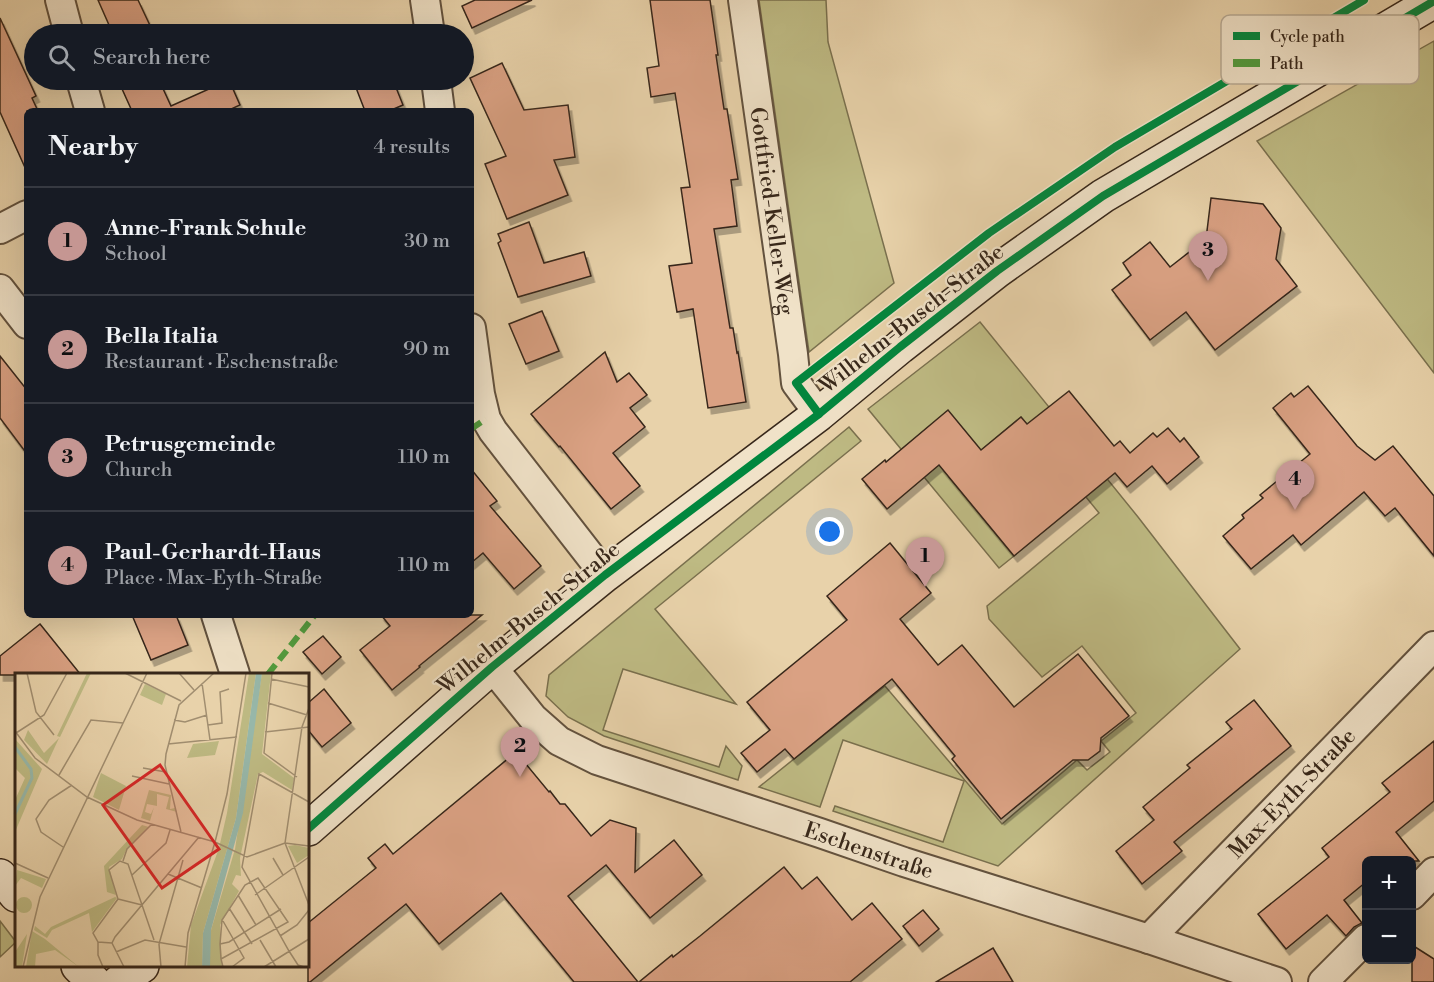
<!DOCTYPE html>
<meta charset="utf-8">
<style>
:root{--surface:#171b24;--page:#242831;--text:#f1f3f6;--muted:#9ea1a6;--line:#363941;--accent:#c59692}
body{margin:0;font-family:"Libre Bodoni",serif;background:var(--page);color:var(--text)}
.controls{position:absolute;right:18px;bottom:18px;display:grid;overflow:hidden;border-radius:9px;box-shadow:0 6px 24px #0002}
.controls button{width:54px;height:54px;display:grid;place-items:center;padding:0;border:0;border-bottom:2px solid var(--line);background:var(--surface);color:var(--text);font:30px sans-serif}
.you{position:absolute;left:830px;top:532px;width:21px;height:21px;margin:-15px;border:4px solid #fff;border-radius:50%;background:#1a73e8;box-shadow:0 0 0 9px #1a73e833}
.badge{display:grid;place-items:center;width:39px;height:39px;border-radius:50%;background:var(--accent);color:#111;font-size:20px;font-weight:700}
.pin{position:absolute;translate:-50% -50px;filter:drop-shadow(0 2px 3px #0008)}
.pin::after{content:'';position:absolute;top:32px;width:21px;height:18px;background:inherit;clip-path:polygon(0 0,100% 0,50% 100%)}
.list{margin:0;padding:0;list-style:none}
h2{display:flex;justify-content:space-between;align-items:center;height:78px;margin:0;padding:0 24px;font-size:26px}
h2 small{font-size:20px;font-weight:400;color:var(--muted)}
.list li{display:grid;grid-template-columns:39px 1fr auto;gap:18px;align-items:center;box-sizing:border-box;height:108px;padding:0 24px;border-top:2px solid var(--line)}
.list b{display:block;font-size:22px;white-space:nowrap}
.list p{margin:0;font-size:20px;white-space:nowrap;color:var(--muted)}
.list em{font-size:20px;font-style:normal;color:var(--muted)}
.icon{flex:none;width:33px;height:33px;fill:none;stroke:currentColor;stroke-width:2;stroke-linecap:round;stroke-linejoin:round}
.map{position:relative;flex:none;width:1434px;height:982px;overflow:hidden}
.search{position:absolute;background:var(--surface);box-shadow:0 6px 24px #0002;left:24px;top:24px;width:450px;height:66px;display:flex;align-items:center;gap:15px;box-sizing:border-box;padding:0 21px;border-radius:33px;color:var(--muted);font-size:22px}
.panel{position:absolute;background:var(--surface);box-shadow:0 6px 24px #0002;left:24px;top:108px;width:450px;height:510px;border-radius:9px}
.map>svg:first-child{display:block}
</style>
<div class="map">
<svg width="1434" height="982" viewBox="0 0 1434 982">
<defs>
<filter id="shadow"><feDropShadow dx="3.5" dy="6" stdDeviation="0" flood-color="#0004"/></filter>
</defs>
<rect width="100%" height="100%" fill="#e8d2aa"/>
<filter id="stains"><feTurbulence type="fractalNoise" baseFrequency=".00333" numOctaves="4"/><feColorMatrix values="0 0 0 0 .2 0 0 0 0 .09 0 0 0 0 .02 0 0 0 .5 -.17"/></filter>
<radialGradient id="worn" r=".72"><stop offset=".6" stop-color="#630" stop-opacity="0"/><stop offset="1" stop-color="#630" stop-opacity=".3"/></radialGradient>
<g fill="#beba83" stroke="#7a704e" stroke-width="1.5">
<polygon points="759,0 826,0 828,42 894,283 809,352"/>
<polygon points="1434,41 1434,373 1257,141"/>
<polygon points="980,322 1138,517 1240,649 998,866 833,811 835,806 943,842 964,781 843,740 820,807 759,787 885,686 1002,824 1077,760 1087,770 1110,752 1101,741 1136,713 1082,646 1042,677 989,619 987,606 1099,513 1021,417 949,477 1014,556 999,568 868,409"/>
<polygon points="849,427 861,441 655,609 736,704 623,669 603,730 719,767 726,746 742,766 738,780 604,736 568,717 546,696 549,675"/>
<polygon points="0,921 16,942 0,957"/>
</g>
<g fill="#daa183" stroke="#37271a" stroke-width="1.5" filter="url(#shadow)">
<polygon points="98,0 138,0 154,34 113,34"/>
<polygon points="475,0 532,0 472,28 462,6"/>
<polygon points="650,0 710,0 718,55 716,55 724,109 727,109 738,179 731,180 737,226 714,229 730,328 733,328 737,353 738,352 746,402 708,408 693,309 677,312 669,266 692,263 681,188 690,187 675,93 651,97 647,68 659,66"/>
<polygon points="0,18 36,96 32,98 38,111 27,111 27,172 0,112"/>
<polygon points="502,63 524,110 568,105 575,157 554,160 568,195 507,219 485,164 506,156 470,78"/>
<polygon points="118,80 159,80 171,106 229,80 240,105 227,111 132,111"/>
<polygon points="353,80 393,80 403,105 389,111 365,111"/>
<polygon points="1211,198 1263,204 1281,228 1276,259 1297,286 1215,350 1186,312 1150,340 1112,290 1131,275 1123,263 1150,242 1170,267 1206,239"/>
<polygon points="529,222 544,263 584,252 591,276 518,297 498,243 501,241 498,234"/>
<polygon points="542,311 559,351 526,364 509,324"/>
<polygon points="605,352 617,382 629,373 647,395 630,408 645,427 613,453 640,486 611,509 560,446 559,447 531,414"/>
<polygon points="0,356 27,390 27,454 0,418"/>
<polygon points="1308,386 1357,446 1375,460 1393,446 1434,496 1434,556 1395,508 1385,516 1364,492 1301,545 1293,535 1251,569 1223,536 1244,518 1242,515 1263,498 1260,495 1310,454 1273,408 1291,393 1294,397"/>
<polygon points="1069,391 1114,446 1120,441 1130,453 1153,433 1157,437 1168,428 1180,442 1184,438 1199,457 1167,484 1152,466 1127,487 1115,473 1014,556 939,465 887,509 862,479 885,460 886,462 948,410 981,450 1021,417 1027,424"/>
<polygon points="471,469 497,501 490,506 541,566 514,589 483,553 471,563"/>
<polygon points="890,543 931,593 900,619 938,665 962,645 1014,707 1078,654 1129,716 1101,738 1100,751 1088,760 1073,760 1001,819 952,759 955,756 892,679 794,759 785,749 757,772 741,753 770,730 747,702 847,620 827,596"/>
<polygon points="132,615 176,615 188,645 151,660"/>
<polygon points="381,615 482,615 419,666 420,667 392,690 360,650 390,626"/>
<polygon points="40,624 81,675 0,675 0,656"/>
<polygon points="323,636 341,657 322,674 303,652"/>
<polygon points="324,689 351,723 322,747 308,730 308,703"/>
<polygon points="1254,700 1291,746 1174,842 1182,851 1142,884 1116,851 1154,820 1143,807 1190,768 1187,765 1232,729 1226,722"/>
<polygon points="1434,741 1434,801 1396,832 1419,861 1366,861 1366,882 1344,900 1362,923 1354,927 1346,936 1327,915 1286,949 1258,914 1329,857 1322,848 1390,792 1382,783"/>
<polygon points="516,752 549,792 550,791 560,804 565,804 591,836 610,820 636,828 635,872 674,840 702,875 650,918 606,865 568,896 638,982 574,982 501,893 439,944 406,904 310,982 308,982 308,923 376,868 368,858 385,844 393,854"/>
<polygon points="784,867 802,889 817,877 852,920 872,903 902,939 850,982 639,982 672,955 673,957 700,936"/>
<polygon points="923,910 939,929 919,946 903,926"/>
<polygon points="1412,945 1434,959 1434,982 1412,982"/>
<polygon points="993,948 1013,982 936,982"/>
</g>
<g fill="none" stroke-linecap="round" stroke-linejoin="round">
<g stroke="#63523e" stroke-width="32">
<g id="minor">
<polyline points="60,0 69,34"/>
<polyline points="425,0 430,34"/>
<path id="s1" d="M 743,0 L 793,354 L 796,383 L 819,414"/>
<polyline points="81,80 90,111"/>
<polyline points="436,80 440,111"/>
<polyline points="0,229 27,215"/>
<polyline points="0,289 27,324"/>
<polyline points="471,328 480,394 486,419 493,431 605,575"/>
<polyline points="216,615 235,674"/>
<path id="s2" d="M 492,667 L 533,718 L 559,741 L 597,760 L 820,833 L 904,862 L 1149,939 L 1277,982"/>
<polyline points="1412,895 1434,872"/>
<path id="s3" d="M 1149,939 L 1434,646"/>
<polyline points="1323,982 1366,939"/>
</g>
</g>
<g stroke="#37271a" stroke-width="36">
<g id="secondary">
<polyline points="308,829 492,667 605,575 819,414 900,347 997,271 1103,196 1434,1"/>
<polyline points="0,876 16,895"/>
<polyline points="78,966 94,982"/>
<polyline points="119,982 142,966"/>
</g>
</g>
<use href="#minor" stroke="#f0e2c8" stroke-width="28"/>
<use href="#secondary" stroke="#f0e2c8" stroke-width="33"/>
<g stroke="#519c3e" stroke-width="6" stroke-dasharray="12 6" stroke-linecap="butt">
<polyline points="471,429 486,419"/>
<polyline points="268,674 315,615"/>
</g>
<g stroke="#f0e2c8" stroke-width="11">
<g id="cycleway">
<polyline points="819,414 796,383 989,233 1115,147 1364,0"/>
<polyline points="308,829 492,667 605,575 819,414 900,347 997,271 1103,196 1434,1"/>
</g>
</g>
<use href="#cycleway" stroke="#00873e" stroke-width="8"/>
</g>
<g text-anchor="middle" stroke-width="4.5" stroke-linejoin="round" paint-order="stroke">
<g font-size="22" fill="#37271a" stroke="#f0e2c8">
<text dy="8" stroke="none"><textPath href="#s1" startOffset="213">Gottfried-Keller-Weg</textPath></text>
<text transform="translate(911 318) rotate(-38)" y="8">Wilhelm-Busch-Straße</text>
<text transform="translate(528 617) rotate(-39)" y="8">Wilhelm-Busch-Straße</text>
<text dy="8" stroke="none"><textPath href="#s3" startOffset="204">Max-Eyth-Straße</textPath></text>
<text dy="8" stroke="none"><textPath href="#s2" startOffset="429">Eschenstraße</textPath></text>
</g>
</g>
<g transform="translate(15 673)">
<rect width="294" height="294" fill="#e8d2aa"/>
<path d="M 72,0 L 76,0 L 45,64 L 42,63 ZM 234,0 L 241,0 L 221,145 L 188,260 L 187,294 L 172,294 L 176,252 L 204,175 L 212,140 ZM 247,0 L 256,0 L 247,81 L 279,105 L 277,117 L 248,99 L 243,101 L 225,185 L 226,203 L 221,202 L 217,211 L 224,218 L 205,252 L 207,294 L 195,294 L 194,264 L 220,176 ZM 130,11 L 151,21 L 147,32 L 125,22 ZM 13,57 L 29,80 L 44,65 L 32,91 L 9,67 ZM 0,66 L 27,96 L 0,159 L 0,127 L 10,105 L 0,95 ZM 204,68 L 200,82 L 172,85 L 178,71 ZM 86,100 L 111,113 L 104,137 L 78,124 ZM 134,117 L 156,122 L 155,136 L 160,135 L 162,139 L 151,136 L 154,124 L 142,121 L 142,133 L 132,131 L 130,139 L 136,141 L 139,134 L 135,148 L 126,145 ZM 127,152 L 134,154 L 112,175 L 107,186 L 94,194 L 101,222 L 92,219 L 89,193 ZM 280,172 L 294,175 L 294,182 L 282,190 L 273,173 ZM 2,197 L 31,206 L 27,215 L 6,205 L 0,213 ZM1 232a8 8 0 1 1 16 0a8 8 0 1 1-16 0ZM 100,224 L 102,225 L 77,259 L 74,240 L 37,257 L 32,265 L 19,257 L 20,253 L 30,261 L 36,254 ZM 17,258 L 30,266 L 64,294 L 40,277 L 21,281 L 20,294 L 11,294 ZM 12,261 L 7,294 L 0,294 L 0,279 Z" fill="#beba83"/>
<path d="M 241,0 L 247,0 L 228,140 L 196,257 L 195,294 L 187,294 L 188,260 L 221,145 Z" fill="#97b8aa"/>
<path fill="none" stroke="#97b8aa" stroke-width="3" d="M 0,74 L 16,96 L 17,105 L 0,141"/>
<path fill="none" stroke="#a18e70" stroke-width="1.5" d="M 12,0 L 21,39 L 39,62M 110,0 L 166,28M 164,0 L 179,17M 231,0 L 212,121 L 200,169 L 232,184 L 270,170 L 294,173M 257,0 L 249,80 L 282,104M 256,6 L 294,14M 187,10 L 195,67M 253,30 L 292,42M 159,47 L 170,49 L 192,42M 193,52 L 207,50 L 205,19 L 214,16M 0,58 L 20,85 L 72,124 L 122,147 L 200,169 L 173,260 L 170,294M 250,59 L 294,54M 1,60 L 29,42 L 52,0M 153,71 L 222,64M 128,95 L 151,99M 44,102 L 76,47 L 108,50M 117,103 L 154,111M 166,159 L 150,92 L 151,81 L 164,32 L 199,0M 270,170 L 287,54 L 294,35M 270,170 L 294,232M 48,174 L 26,159 L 21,146 L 34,127 L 57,112M 258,185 L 268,202M 108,188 L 112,176 L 137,151M 0,190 L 33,205M 153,201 L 187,215M 117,202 L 151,170 L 155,157M 223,222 L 241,252M 240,222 L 294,184M 103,226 L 127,232M 214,235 L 237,271M 208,248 L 229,285 L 217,294M 265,263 L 282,252 L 294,237M 245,267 L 261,294M 83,269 L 83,282 L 88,294M 97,270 L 83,269 L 78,260 L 103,226 L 94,197 L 105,188 L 113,191 L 139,267M 205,271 L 214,269 L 266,236M 101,279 L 130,267 L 171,274M 206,286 L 273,249 L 243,205 L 230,212 L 207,247 L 205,271 L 206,286 L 208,294M 8,294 L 25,224 L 132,0M 109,294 L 97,270 L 100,264 L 184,164M 146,294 L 144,271 L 168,187M 249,294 L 294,266M 289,294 L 283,292 L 274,278 L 227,194 L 244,101 L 294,129"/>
<path fill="#d62828" fill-opacity="0.15" stroke="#d62828" stroke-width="3" d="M 145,92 L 204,176 L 147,215 L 88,132 Z"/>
<rect width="294" height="294" fill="none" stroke="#37271a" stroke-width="3"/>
</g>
<rect x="1221" y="15" width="198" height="69" rx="9" fill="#f0e2c8" stroke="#b8aa94" stroke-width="1.5"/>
<rect x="1233" y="32" width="27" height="8" fill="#00873e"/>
<rect x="1233" y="59" width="27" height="8" fill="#519c3e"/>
<g font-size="16" fill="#37271a">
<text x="1270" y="42">Cycle path</text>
<text x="1270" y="69">Path</text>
</g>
<rect width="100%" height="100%" filter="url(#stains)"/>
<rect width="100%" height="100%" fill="url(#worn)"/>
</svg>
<div class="controls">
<button>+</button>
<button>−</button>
</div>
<div class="you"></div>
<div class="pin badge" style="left:925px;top:587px">1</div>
<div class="pin badge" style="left:520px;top:777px">2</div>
<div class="pin badge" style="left:1208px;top:281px">3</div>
<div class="pin badge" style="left:1295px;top:510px">4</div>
<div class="search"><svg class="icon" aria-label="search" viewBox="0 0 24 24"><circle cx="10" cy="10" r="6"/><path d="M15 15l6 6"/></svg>Search here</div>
<section class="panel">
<h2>Nearby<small>4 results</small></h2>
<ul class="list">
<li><span class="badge">1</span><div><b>Anne-Frank Schule</b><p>School</p></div><em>30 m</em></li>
<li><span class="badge">2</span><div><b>Bella Italia</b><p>Restaurant · Eschenstraße</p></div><em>90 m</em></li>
<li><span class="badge">3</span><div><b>Petrusgemeinde</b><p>Church</p></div><em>110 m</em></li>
<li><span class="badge">4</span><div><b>Paul-Gerhardt-Haus</b><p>Place · Max-Eyth-Straße</p></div><em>110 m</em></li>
</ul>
</section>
</div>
